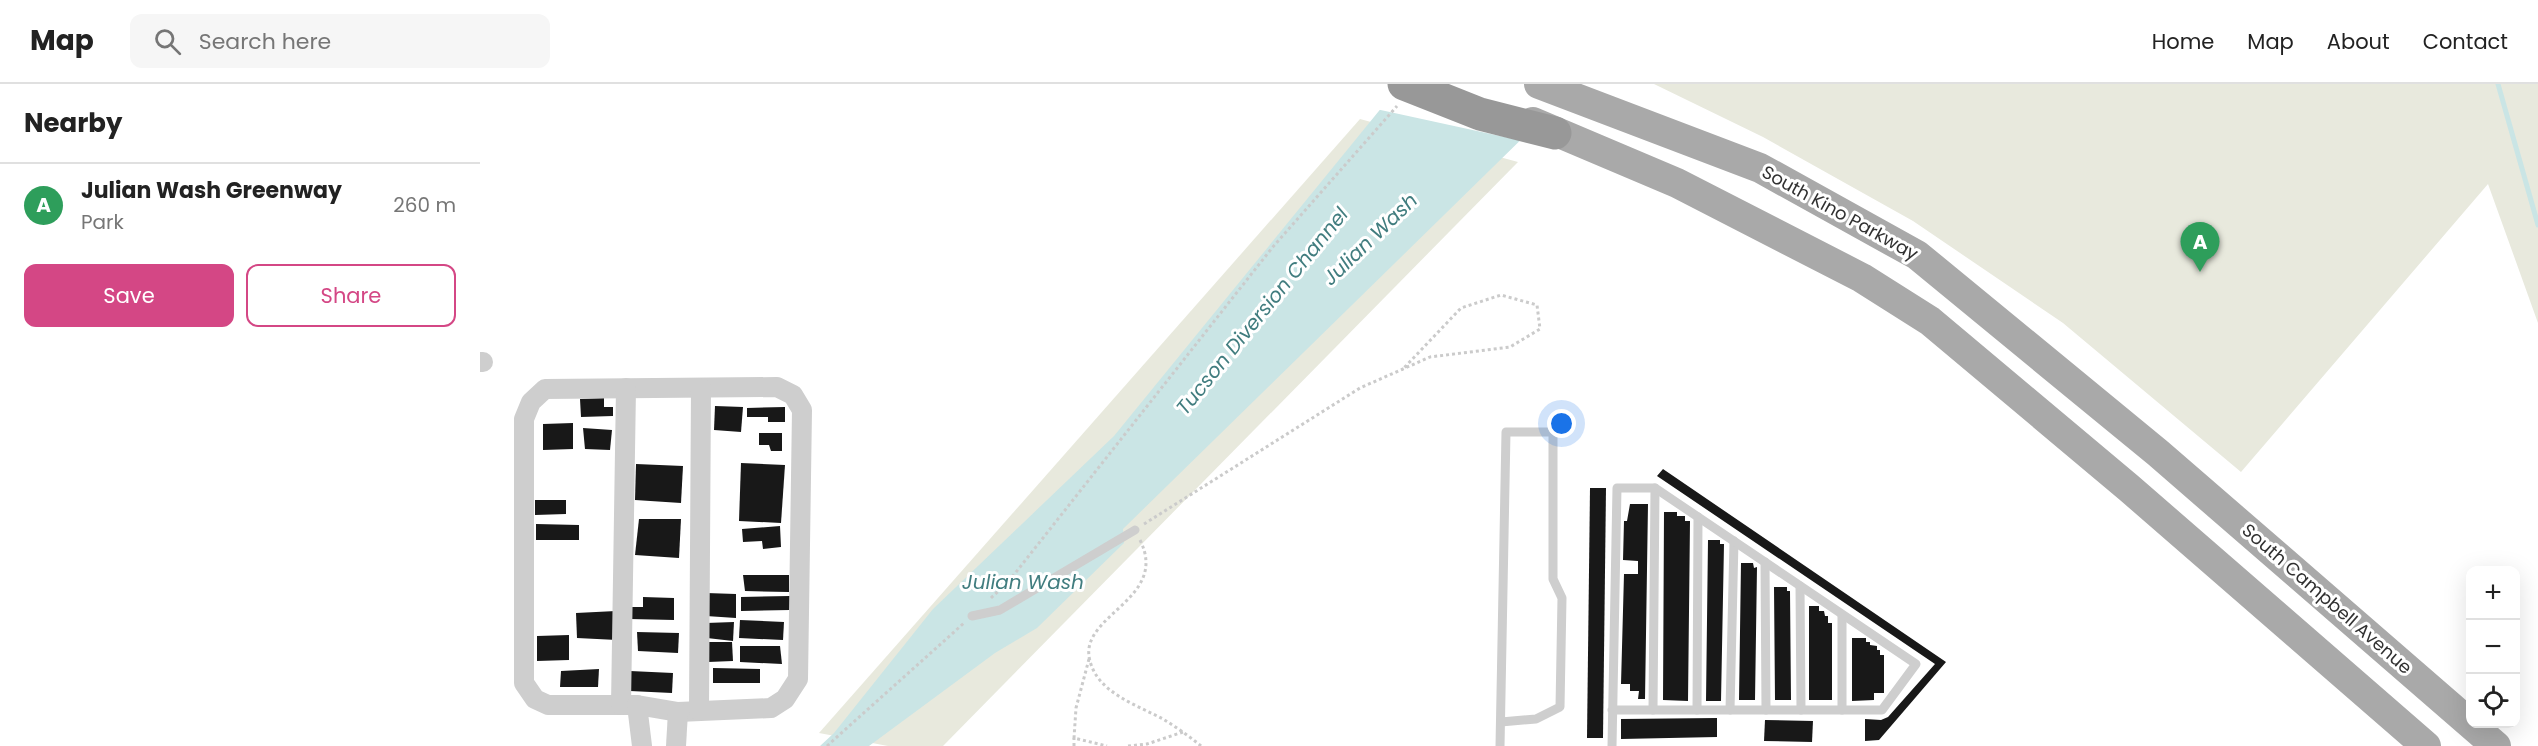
<!DOCTYPE html>
<meta charset="utf-8">
<style>
:root{--surface:#fff;--page:#f6f6f6;--text:#222;--muted:#767676;--line:#e0e0e0;--accent:#d44785}
body{margin:0;font-family:Poppins,sans-serif;background:var(--page);color:var(--text)}
.controls{position:absolute;right:18px;bottom:18px;display:grid;overflow:hidden;border-radius:12px;box-shadow:0 6px 24px #0002}
.controls button{width:54px;height:54px;display:grid;place-items:center;padding:0;border:0;border-bottom:2px solid var(--line);background:var(--surface);color:var(--text);font:30px sans-serif}
.you{position:absolute;left:1082px;top:340px;width:21px;height:21px;margin:-15px;border:4px solid #fff;border-radius:50%;background:#1a73e8;box-shadow:0 0 0 9px #1a73e833}
.badge{display:grid;place-items:center;width:39px;height:39px;border-radius:50%;background:var(--accent);color:#fff;font-size:20px;font-weight:700}
.pin{position:absolute;translate:-50% -50px;filter:drop-shadow(0 2px 3px #0008)}
.pin::after{content:'';position:absolute;top:32px;width:21px;height:18px;background:inherit;clip-path:polygon(0 0,100% 0,50% 100%)}
.list{margin:0;padding:0;list-style:none}
h2{display:flex;justify-content:space-between;align-items:center;height:78px;margin:0;padding:0 24px;font-size:26px}
h2 small{font-size:20px;font-weight:400;color:var(--muted)}
.list li{display:grid;grid-template-columns:39px 1fr auto;gap:18px;align-items:center;box-sizing:border-box;height:84px;padding:0 24px;border-top:2px solid var(--line)}
.list b{display:block;font-size:22px;white-space:nowrap}
.list p{margin:0;font-size:20px;white-space:nowrap;color:var(--muted)}
.list em{font-size:20px;font-style:normal;color:var(--muted)}
.actions{display:flex;gap:12px;padding:18px 24px}
.actions a{flex:1;padding:14px 0;border:2px solid var(--accent);border-radius:12px;text-align:center;font-size:21px;color:var(--accent)}
.actions .main{background:var(--accent);color:#fff}
.icon{flex:none;width:33px;height:33px;fill:none;stroke:currentColor;stroke-width:2;stroke-linecap:round;stroke-linejoin:round}
.map{position:relative;flex:none;width:2058px;height:662px;overflow:hidden}
header{display:flex;align-items:center;gap:36px;box-sizing:border-box;height:84px;padding:0 30px;background:var(--surface);border-bottom:2px solid var(--line)}
header strong{font-size:28px}
nav{display:flex;gap:33px;margin-inline-start:auto;font-size:21px}
.search{width:420px;height:54px;background:var(--page);display:flex;align-items:center;gap:15px;box-sizing:border-box;padding:0 21px;border-radius:12px;color:var(--muted);font-size:22px}
main{display:flex}
aside{flex:1;background:var(--surface)}
.map>svg:first-child{display:block}
</style>
<header>
<strong>Map</strong>
<div class="search"><svg class="icon" aria-label="search" viewBox="0 0 24 24"><circle cx="10" cy="10" r="6"/><path d="M15 15l6 6"/></svg>Search here</div>
<nav><a>Home</a><a>Map</a><a>About</a><a>Contact</a></nav>
</header>
<main>
<aside>
<h2>Nearby<small></small></h2>
<ul class="list">
<li><span class="badge" style="background:#2e9e5b">A</span><div><b>Julian Wash Greenway</b><p>Park</p></div><em>260 m</em></li>
</ul>
<div class="actions"><a class="main">Save</a><a>Share</a></div>
</aside>
<div class="map">
<svg width="2058" height="662" viewBox="0 0 2058 662">
<rect width="100%" height="100%" fill="#fff"/>
<g fill="#e8e9dd">
<polygon points="1174,0 2058,0 2058,239 2008,100 1761,388 1583,239 1433,137 1283,53"/>
<polygon points="880,35 1038,78 463,662 408,662 339,649"/>
</g>
<polygon fill="#cae5e5" points="1098,0 643,445 644,459 557,544 515,569 389,662 340,662 354,649 453,525 634,352 916,6"/>
<polygon fill="#fff" points="916,0 1101,0 1043,57 896,25"/>
<g fill="none" stroke-linecap="round" stroke-linejoin="round">
<polyline stroke="#cae5e5" stroke-width="5" points="2018,0 2058,141"/>
</g>
<g fill="#181818">
<polygon points="124,314 124,323 133,323 133,332 101,333 100,315"/>
<polygon points="235,322 263,323 261,348 234,346"/>
<polygon points="305,323 305,338 288,338 288,333 267,333 267,324"/>
<polygon points="93,339 93,365 63,366 63,340"/>
<polygon points="103,344 132,346 130,366 105,365"/>
<polygon points="279,349 302,349 302,367 291,367 289,361 279,361"/>
<polygon points="261,379 305,381 301,439 259,437"/>
<polygon points="156,380 203,382 201,419 155,416"/>
<polygon points="1183,385 1466,578 1399,656 1385,657 1385,635 1401,636 1408,633 1455,580 1177,392"/>
<polygon points="1110,404 1126,404 1123,654 1107,654"/>
<polygon points="55,416 86,416 86,430 55,431"/>
<polygon points="1150,420 1168,420 1165,615 1158,615 1159,607 1150,607 1150,600 1141,600 1144,490 1158,490 1158,477 1143,476 1144,437 1147,437"/>
<polygon points="1184,428 1197,428 1197,432 1205,432 1205,437 1210,437 1208,617 1183,616"/>
<polygon points="159,435 201,435 199,474 155,471"/>
<polygon points="56,440 99,441 99,456 56,456"/>
<polygon points="300,442 301,463 283,465 282,457 263,458 262,445"/>
<polygon points="1228,456 1240,456 1240,460 1244,460 1241,617 1226,617"/>
<polygon points="1261,479 1273,479 1274,484 1277,483 1275,616 1259,616"/>
<polygon points="263,491 309,491 309,508 265,507"/>
<polygon points="1294,503 1307,503 1307,507 1310,507 1311,616 1295,616"/>
<polygon points="226,509 256,510 256,534 226,532"/>
<polygon points="310,512 310,526 261,527 261,513"/>
<polygon points="163,513 194,514 194,536 150,535 150,523 163,523"/>
<polygon points="1329,522 1339,522 1339,527 1344,527 1345,532 1348,532 1348,539 1352,539 1352,616 1329,616"/>
<polygon points="136,527 137,556 97,554 96,529"/>
<polygon points="260,536 304,538 303,556 259,554"/>
<polygon points="254,538 253,557 227,554 226,539"/>
<polygon points="157,548 199,549 198,569 158,567"/>
<polygon points="89,551 89,576 57,577 57,552"/>
<polygon points="1372,554 1386,554 1386,558 1390,558 1390,561 1397,562 1397,566 1400,566 1400,571 1404,571 1404,609 1394,609 1394,616 1372,617"/>
<polygon points="229,558 252,558 253,577 228,578"/>
<polygon points="260,562 300,562 302,580 260,578"/>
<polygon points="233,584 280,585 280,599 233,599"/>
<polygon points="119,585 118,603 80,603 81,587"/>
<polygon points="150,587 193,589 192,609 150,607"/>
<polygon points="1237,634 1237,653 1141,655 1141,635"/>
<polygon points="1285,636 1333,637 1332,658 1284,657"/>
</g>
<g fill="none" stroke-linecap="round" stroke-linejoin="round">
<g stroke="#cbcbcb" stroke-width="3" stroke-dasharray="3 3" stroke-linecap="butt">
<polyline points="664,440 880,304 950,273 1030,263 1060,245 1057,221 1021,211 981,224 922,286"/>
<path d="M 660,456 C 690,516 597,531 610,577 C 618,609 657,621 683,635 C 696,643 709,652 721,662"/>
<polyline points="511,514 529,497 792,164 917,22"/>
<polyline points="609,575 596,624 594,654 627,662"/>
<polyline points="347,662 484,539"/>
<polyline points="594,662 594,654"/>
<polyline points="648,662 667,660 703,648"/>
</g>
<g stroke="#cecece" stroke-width="9">
<polyline points="1285,478 1286,626"/>
<polyline points="1320,502 1321,626"/>
<polyline points="492,532 520,526 655,446"/>
<polyline points="1173,626 1175,404"/>
<polyline points="1217,626 1218,433"/>
<polyline points="1250,626 1254,457"/>
<polyline points="1362,626 1362,531"/>
<polyline points="1020,662 1026,348 1073,348 1073,495 1082,514 1080,623 1056,635 1021,638"/>
<polyline points="1132,662 1137,404 1175,404 1436,580 1402,626 1132,626"/>
</g>
<g stroke="#cecece" stroke-width="20">
<polyline points="0,278 3,278"/>
<polygon points="297,303 313,311 322,326 318,595 305,615 291,624 198,628 157,621 68,621 55,615 44,599 44,335 51,318 65,305"/>
<polyline points="141,621 146,304"/>
<polyline points="157,621 162,662"/>
<polyline points="219,627 221,304"/>
<polyline points="196,662 198,628"/>
</g>
<g stroke="#a9a9a9" stroke-width="30">
<polyline points="1059,0 1280,84 1437,171 1678,369 2016,662"/>
<polyline points="1053,38 1197,99 1382,194 1450,237 1649,404 1946,662"/>
</g>
<polyline stroke="#989898" stroke-width="33" points="924,0 1000,30 1075,49"/>
</g>
<g text-anchor="middle" stroke-width="6" stroke-linejoin="round" paint-order="stroke">
<g font-size="18" fill="#313131" stroke="#fff">
<text transform="translate(1360 129) rotate(29)" y="6">South Kino Parkway</text>
<text transform="translate(1847 515) rotate(41)" y="6">South Campbell Avenue</text>
</g>
<g font-size="20" font-style="italic" fill="#417d7f" stroke="#fff">
<text transform="translate(890 155) rotate(-44)" y="7">Julian Wash</text>
<text transform="translate(782 227) rotate(-51)" y="7">Tucson Diversion Channel</text>
<text x="543" y="505">Julian Wash</text>
</g>
</g>
</svg>
<div class="controls">
<button>+</button>
<button>−</button>
<button><svg class="icon" aria-label="locate" viewBox="0 0 24 24"><circle cx="12" cy="12" r="6"/><path d="M12 2v4M12 18v4M2 12h4M18 12h4"/></svg></button>
</div>
<div class="you"></div>
<div class="pin badge" style="left:1720px;top:188px;background:#2e9e5b">A</div>
</div>
</main>
